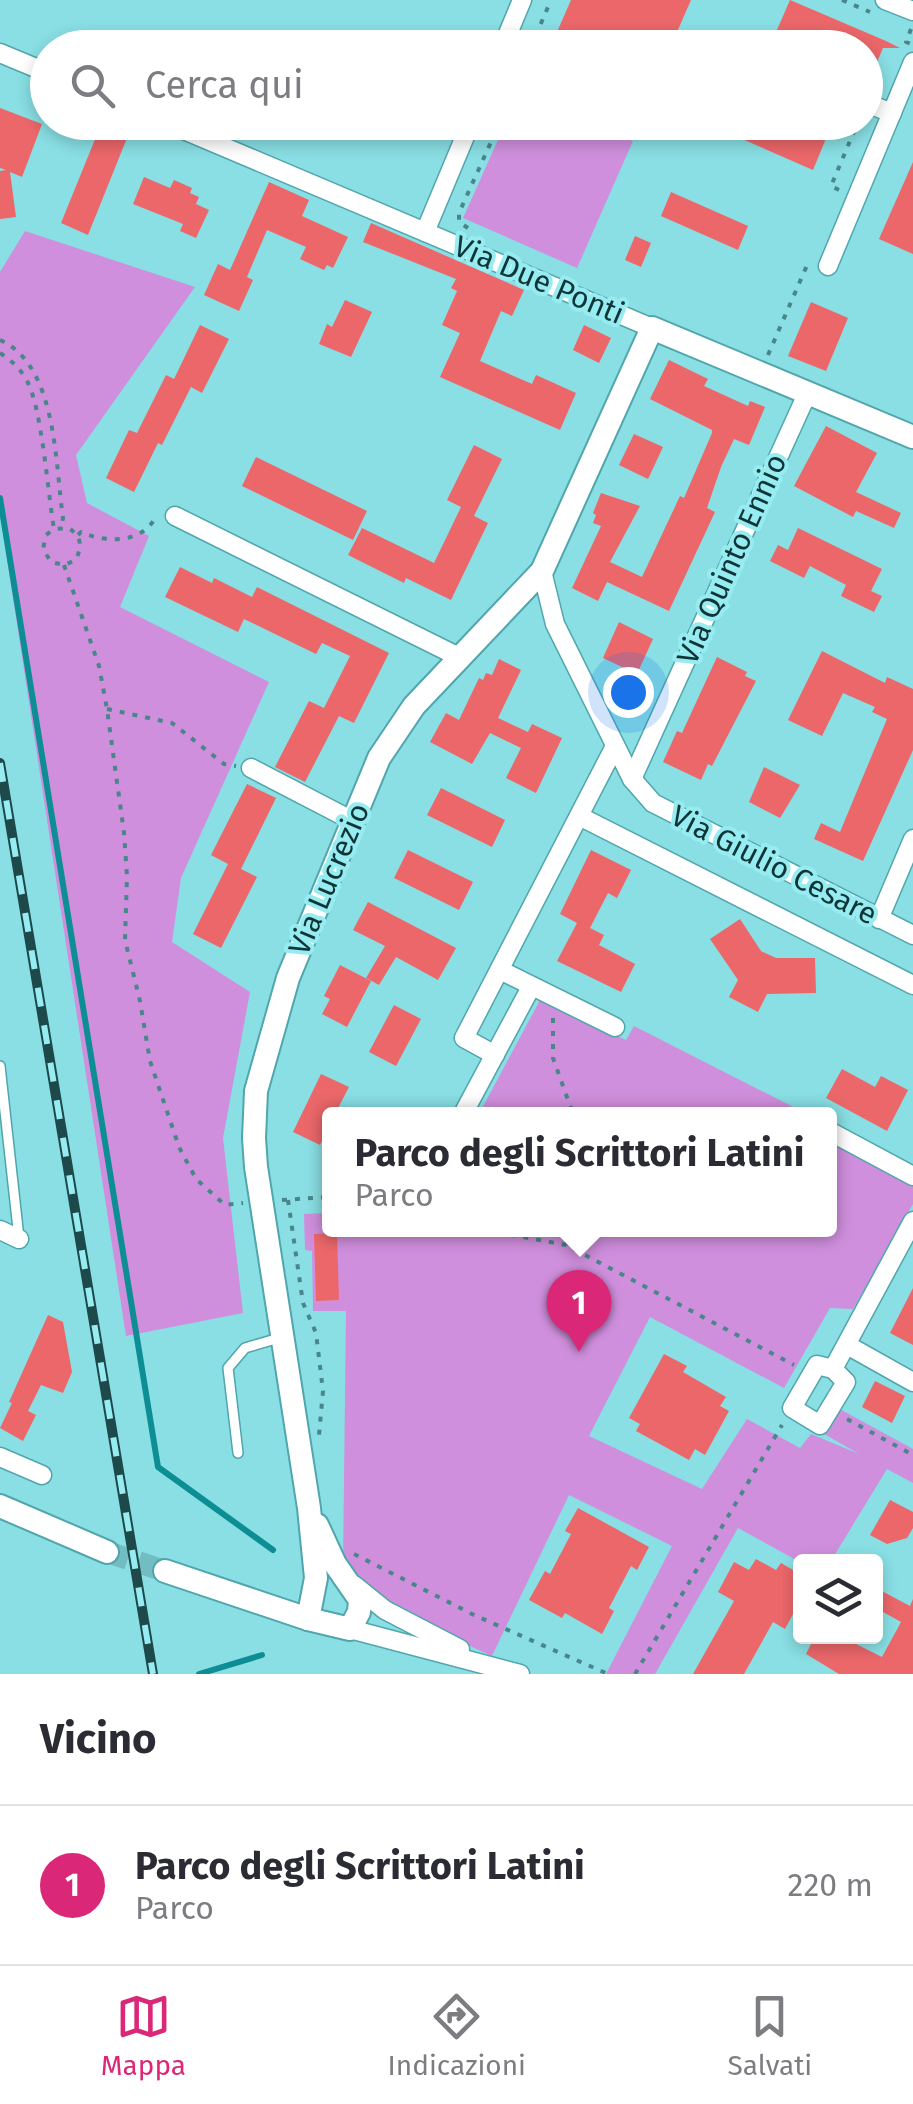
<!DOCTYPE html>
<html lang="it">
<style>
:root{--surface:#fff;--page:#f2f2f3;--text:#2b2b33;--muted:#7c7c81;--line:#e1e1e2;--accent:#db2777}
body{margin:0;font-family:"Fira Sans",sans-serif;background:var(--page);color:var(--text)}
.controls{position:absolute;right:30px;bottom:30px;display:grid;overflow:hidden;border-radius:10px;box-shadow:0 5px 15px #0003}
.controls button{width:90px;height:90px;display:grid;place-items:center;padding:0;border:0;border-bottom:2px solid var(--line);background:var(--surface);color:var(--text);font:50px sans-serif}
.you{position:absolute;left:628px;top:692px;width:35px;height:35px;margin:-25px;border:8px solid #fff;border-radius:50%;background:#1a73e8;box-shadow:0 0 0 15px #1a73e833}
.badge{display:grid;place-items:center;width:65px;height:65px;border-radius:50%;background:var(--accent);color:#fff;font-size:32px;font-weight:700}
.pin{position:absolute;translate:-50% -82px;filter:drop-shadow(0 2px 5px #0008)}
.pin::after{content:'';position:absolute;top:52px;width:35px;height:30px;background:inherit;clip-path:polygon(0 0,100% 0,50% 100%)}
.popup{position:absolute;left:322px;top:1107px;width:515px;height:130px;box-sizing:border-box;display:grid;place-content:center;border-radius:10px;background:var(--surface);filter:drop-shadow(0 2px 8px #0005);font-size:32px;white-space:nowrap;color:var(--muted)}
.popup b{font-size:38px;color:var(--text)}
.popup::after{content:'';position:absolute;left:50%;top:100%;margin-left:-20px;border:20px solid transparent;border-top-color:var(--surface)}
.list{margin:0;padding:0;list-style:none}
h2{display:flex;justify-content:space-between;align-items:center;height:130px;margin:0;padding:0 40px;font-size:42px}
h2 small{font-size:32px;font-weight:400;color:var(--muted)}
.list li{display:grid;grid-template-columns:65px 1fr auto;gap:30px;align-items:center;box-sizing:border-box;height:160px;padding:0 40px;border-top:2px solid var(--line)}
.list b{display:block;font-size:38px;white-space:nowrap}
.list p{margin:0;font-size:32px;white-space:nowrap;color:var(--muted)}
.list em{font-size:32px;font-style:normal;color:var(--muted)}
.icon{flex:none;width:55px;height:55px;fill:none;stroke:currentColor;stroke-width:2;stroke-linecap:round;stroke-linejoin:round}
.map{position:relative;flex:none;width:913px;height:1674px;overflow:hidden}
.search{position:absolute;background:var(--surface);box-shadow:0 5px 15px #0003;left:30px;right:30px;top:30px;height:110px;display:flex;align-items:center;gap:25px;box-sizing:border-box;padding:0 35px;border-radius:55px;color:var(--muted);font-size:38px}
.sheet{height:290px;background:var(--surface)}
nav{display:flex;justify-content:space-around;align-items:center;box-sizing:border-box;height:140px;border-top:2px solid var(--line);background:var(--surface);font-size:28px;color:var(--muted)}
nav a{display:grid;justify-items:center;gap:5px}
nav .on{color:var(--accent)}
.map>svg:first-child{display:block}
</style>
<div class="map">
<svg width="913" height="1674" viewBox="0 0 913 1674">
<rect width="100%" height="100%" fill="#89dfe4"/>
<g fill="#d08fdd">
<polygon points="506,122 590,123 633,141 577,268 463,218"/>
<polygon points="25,231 195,287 76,455 87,503 149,536 120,607 269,682 181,878 172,942 250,992 223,1138 243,1313 126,1336 0,513 0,272"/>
<polygon points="540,1000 626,1040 634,1026 807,1114 479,1114"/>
<polygon points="829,1141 913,1185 913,1204 853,1309 830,1308 784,1388 650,1317 589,1436 702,1489 747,1419 800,1448 811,1434 859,1454 819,1431 836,1407 913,1449 913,1483 887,1469 831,1561 800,1562 738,1528 655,1674 606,1674 672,1546 569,1495 492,1656 417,1622 343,1565 346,1311 313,1311 312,1251 305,1250 304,1214 329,1213 329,1230 829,1230"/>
</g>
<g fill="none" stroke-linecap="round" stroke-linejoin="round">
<g stroke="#0d8e95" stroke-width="6">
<polyline points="0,498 158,1467 273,1550"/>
<polyline points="199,1674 262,1655"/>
</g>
</g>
<g fill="#eb676a">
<polygon points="571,0 691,0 670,48 550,48"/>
<polygon points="790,0 886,41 900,48 883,48 866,88 866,48 791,48 773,39"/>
<polygon points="0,108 42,124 22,177 10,172 16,217 0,219 0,171 6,170 0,168"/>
<polygon points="703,122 794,122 827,136 813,170"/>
<polygon points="100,127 127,138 88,235 61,223"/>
<polygon points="913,162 913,254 879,239"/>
<polygon points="144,177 170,188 174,180 192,188 190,193 199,197 196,204 209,210 196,238 180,231 183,224 133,204"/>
<polygon points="269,182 309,200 302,216 348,237 333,268 327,265 324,270 300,259 306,247 267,230 247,277 253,280 239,311 204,295 218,264 230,270"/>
<polygon points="671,192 748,226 738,250 661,216"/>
<polygon points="371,223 524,290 512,316 501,311 480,361 532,384 536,375 576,393 560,430 440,377 460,333 442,325 457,291 451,288 456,279 363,242"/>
<polygon points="635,236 651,243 641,267 625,260"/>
<polygon points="345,300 372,312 351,357 319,344 327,324 332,327"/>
<polygon points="811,302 848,318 826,371 788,356"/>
<polygon points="200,325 229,339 202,393 191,387 162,445 158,443 134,492 106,478 129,430 137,433 166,375 174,379"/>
<polygon points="584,325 611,338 599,363 573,350"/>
<polygon points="669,360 708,379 704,386 748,406 750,401 765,407 749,445 734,439 721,467 707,508 715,512 669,611 607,582 598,601 572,588 601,526 593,523 596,515 593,513 601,493 640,506 610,562 642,577 680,496 684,498 712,433 712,430 650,399"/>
<polygon points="826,426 877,453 856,492 901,513 894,528 856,511 853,517 794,486"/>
<polygon points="634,434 663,447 648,479 619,465"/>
<polygon points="474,445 502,459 474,516 488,523 451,600 406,578 404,583 348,555 362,528 434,563 461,507 447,500"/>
<polygon points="256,457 367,511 353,540 242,486"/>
<polygon points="798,528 882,569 871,591 882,596 874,612 841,596 846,585 810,566 804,578 770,561 778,545 788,550"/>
<polygon points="180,567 212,583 214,578 252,597 257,587 389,653 354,723 339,716 305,782 275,767 309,701 324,708 350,656 322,643 316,654 244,619 238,632 165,597"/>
<polygon points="619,622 653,639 637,674 603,658"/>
<polygon points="822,651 885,683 887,677 913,689 913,750 863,861 814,839 821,823 840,832 887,719 872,712 875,707 843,693 822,736 788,720"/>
<polygon points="717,657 747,672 745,676 756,681 712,766 708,764 701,780 663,762 677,731 682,733"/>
<polygon points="499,659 521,670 498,718 528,732 532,724 562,738 536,793 506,778 521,748 490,733 472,764 430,742 446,713 459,720 479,678 483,680 486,673 492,675"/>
<polygon points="764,767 800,785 780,818 749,802"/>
<polygon points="247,784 276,798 241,869 257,877 221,948 193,934 228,864 211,855"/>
<polygon points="441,788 505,820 492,847 427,815"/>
<polygon points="408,850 473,882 459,910 394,878"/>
<polygon points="591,850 631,870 617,898 608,893 590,928 604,935 599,945 635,964 621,992 557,961 577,923 560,914"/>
<polygon points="368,902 456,948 438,980 396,957 379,985 366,978 385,946 353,930"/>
<polygon points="740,919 761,951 776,958 815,958 816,993 767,994 758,1012 729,997 738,980 710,939"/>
<polygon points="340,965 371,981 347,1027 322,1014 330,999 324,996"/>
<polygon points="394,1005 421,1019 396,1066 369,1052"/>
<polygon points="842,1069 875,1087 881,1076 908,1090 887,1131 826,1098"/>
<polygon points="321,1074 349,1087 335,1114 329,1114 329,1127 320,1145 293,1132"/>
<polygon points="337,1233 339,1300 316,1301 314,1234"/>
<polygon points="913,1288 913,1345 890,1333"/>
<polygon points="48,1315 63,1322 72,1372 63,1393 41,1385 28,1411 36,1415 23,1441 0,1428 12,1403 9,1402"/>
<polygon points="664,1354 687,1366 683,1372 726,1397 720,1406 729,1411 705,1455 695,1449 689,1460 636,1431 640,1424 629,1418"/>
<polygon points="875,1381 905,1396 892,1423 862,1407"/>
<polygon points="890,1500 913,1512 913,1528 907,1538 887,1544 870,1535"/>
<polygon points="578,1508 649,1547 637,1570 631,1566 609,1608 614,1611 602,1634 565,1613 562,1618 529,1600 545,1571 550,1574 571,1534 565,1531"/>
<polygon points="756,1559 776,1570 781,1563 800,1574 800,1601 785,1629 773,1622 744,1674 693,1674 734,1601 718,1592 734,1562 749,1570"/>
<polygon points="876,1588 910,1606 913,1599 913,1674 839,1674 806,1654 815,1636 840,1636 882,1657 901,1622 876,1608"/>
</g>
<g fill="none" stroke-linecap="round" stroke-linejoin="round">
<polyline stroke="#71bdc1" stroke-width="22" stroke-dasharray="22 11" stroke-linecap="butt" points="107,1552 165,1571"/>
<g stroke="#50a6ac" stroke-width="12">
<g id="lane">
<polyline points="0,1066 19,1238"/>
<polyline points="238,1453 228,1368 245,1348 279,1338"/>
</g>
</g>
<g stroke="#50a6ac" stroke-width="21">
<g id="street">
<polyline points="885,0 913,11"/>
<polyline points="502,48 522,0"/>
<polyline points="0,53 48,73"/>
<polyline points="866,103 892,113"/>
<polyline points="165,122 652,328"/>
<polyline points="425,232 471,122"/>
<polyline points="828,266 913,62"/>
<polyline points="175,516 459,657"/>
<polyline points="542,571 555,624 632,779 653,803 913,935"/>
<polyline points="251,768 353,821"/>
<polyline points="632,779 807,394"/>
<polyline points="579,816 913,985"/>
<polyline points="879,919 913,839"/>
<polyline points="500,970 615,1027"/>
<polyline points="495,1055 464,1038 615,746"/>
<polyline points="463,1114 531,987"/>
<polyline points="829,1131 913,1176"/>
<polyline points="0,1230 19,1239"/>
<polyline points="847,1345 913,1382"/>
<polygon points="817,1365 833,1369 846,1382 820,1425 792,1408"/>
<polyline points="833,1369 913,1221"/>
<polyline points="0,1457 42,1475"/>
<polyline points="354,1585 385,1610 460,1649"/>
<polyline points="350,1629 520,1674"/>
</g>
</g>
<g stroke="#50a6ac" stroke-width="26">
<g id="secondary">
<polyline points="0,1506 107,1552"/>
<polyline points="165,1571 308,1619 350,1629 359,1612 360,1600 335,1564 317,1525"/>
<polyline points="308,1619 316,1578 309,1508 256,1167 254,1138 256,1091 288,978 379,758 414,706 542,571 652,328 913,437"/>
</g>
</g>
<g stroke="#498689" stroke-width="4" stroke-dasharray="5 8" stroke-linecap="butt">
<polyline points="842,0 870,12"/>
<polyline points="911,29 906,42 911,44"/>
<polyline points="535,48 533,42 551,0"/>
<polyline points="839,190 831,186 858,122"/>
<polyline points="468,228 459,222 459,213 500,122"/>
<path d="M 0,340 C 57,365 55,463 63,518 L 61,527"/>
<path d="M 0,353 C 12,361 20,368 27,381 C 42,408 48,495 54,529 L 46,535 L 43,549 L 51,562 L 64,565 L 76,560 C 82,545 82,538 69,528 L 54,529"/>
<polyline points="768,355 808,263"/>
<path d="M 78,535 L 81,532 C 105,543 143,544 156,516"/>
<polyline points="64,565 99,666 107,709 124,833 127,876 125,940 140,1001 150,1061 179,1147 196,1179 225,1205 243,1203"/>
<polyline points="107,709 172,723 224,764 236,766"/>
<polyline points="553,1018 553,1058 573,1114"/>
<polyline points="282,1200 329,1197"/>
<polyline points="288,1200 303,1303 316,1333 323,1391 319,1435"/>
<polyline points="485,1230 566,1245 794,1365"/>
<polyline points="566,1245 569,1230"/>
<polyline points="847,1419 913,1455"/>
<polyline points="354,1554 474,1615 608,1674"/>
<polyline points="635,1674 782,1425"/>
</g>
<use href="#lane" stroke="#fff" stroke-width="9"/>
<use href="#street" stroke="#fff" stroke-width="18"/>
<use href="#secondary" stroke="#fff" stroke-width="22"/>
<g stroke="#1d494b" stroke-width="10">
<polyline id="rail" points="0,763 153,1674"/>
</g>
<use href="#rail" stroke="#96ecf1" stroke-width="6" stroke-dasharray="19" stroke-linecap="butt"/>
</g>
<g text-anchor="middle" stroke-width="8" stroke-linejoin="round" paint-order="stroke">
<g font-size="30" fill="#0f3537" stroke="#96ecf1">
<text transform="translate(539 280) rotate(23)" y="10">Via Due Ponti</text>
<text transform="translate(732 559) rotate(-66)" y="10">Via Quinto Ennio</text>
<text transform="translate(774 865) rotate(27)" y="10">Via Giulio Cesare</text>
<text transform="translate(329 879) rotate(-67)" y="10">Via Lucrezio</text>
</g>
</g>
</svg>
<div class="controls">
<button><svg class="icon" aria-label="layers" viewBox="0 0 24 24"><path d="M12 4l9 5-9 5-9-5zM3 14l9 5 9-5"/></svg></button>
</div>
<div class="you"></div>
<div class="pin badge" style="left:579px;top:1352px">1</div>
<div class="popup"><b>Parco degli Scrittori Latini</b>Parco</div>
<div class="search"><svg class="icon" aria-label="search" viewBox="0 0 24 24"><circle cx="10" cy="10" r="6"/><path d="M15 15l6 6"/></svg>Cerca qui</div>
</div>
<section class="sheet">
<h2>Vicino<small></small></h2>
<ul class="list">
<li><span class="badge">1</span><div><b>Parco degli Scrittori Latini</b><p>Parco</p></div><em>220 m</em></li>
</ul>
</section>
<nav>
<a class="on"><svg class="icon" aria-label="map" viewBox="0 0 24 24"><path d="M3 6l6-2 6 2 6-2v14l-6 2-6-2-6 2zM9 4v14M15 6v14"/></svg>Mappa</a>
<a><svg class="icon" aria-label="directions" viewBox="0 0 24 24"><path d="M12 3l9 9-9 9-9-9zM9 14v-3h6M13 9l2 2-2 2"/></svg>Indicazioni</a>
<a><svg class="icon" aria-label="saved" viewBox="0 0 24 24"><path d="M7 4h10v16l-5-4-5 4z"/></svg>Salvati</a>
</nav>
